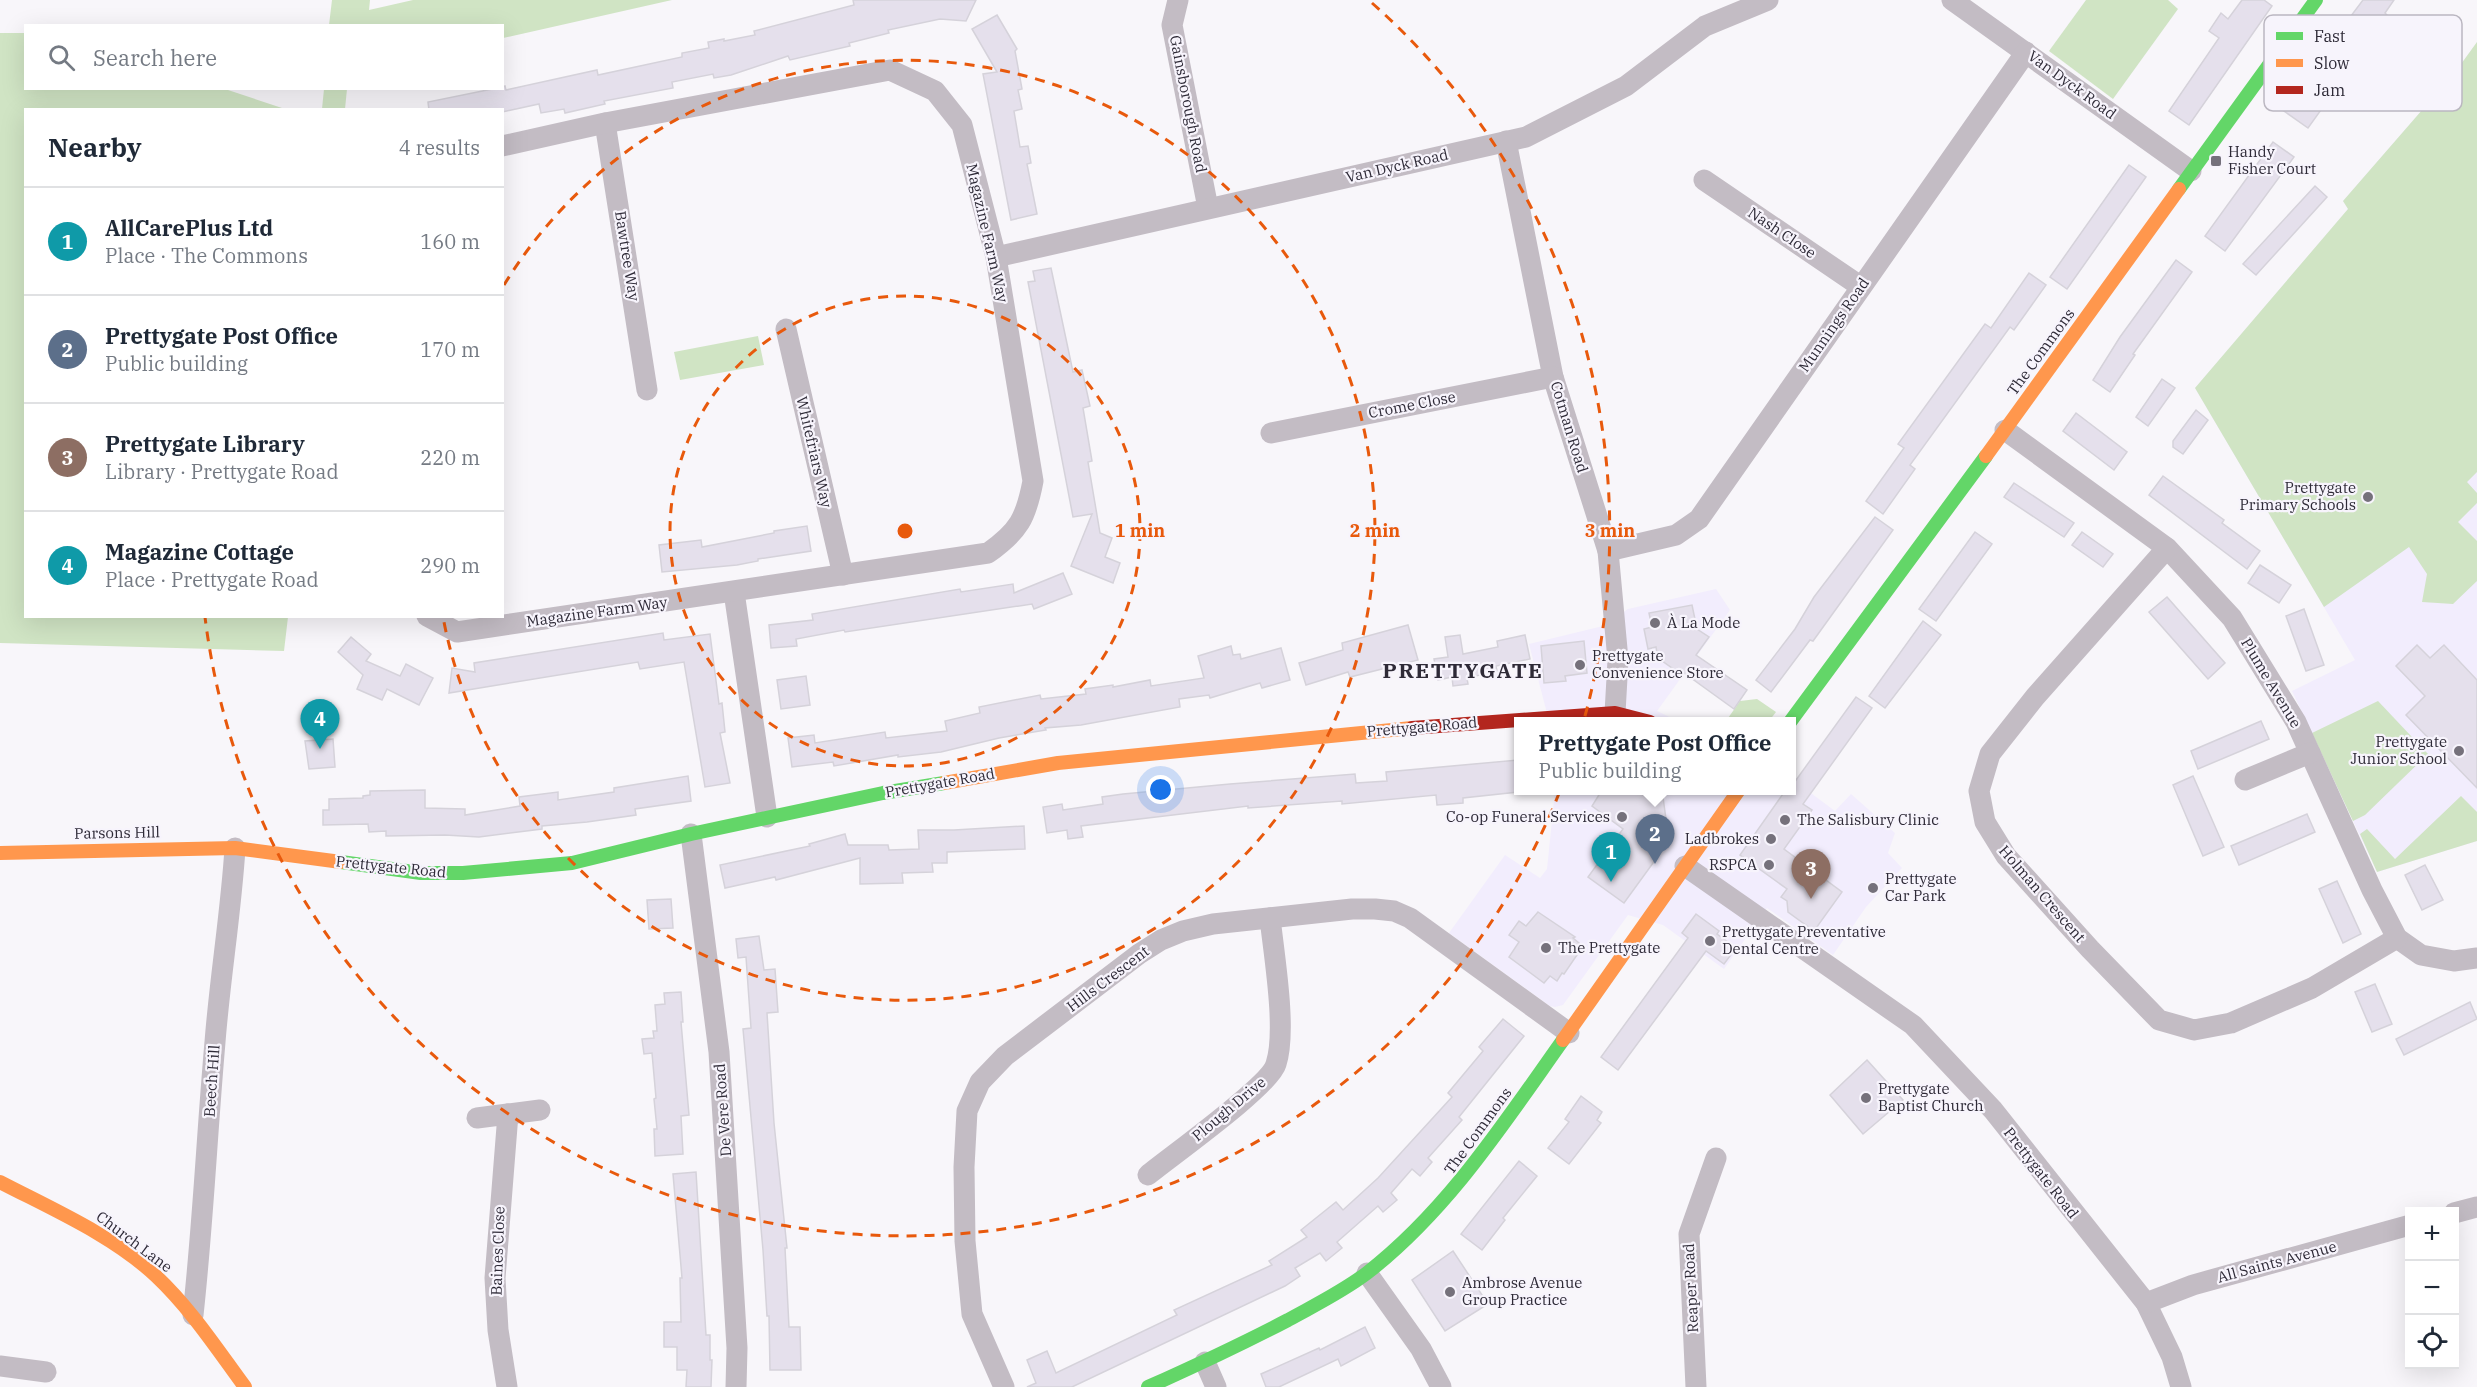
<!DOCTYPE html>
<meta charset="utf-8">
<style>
:root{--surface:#fff;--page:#f2f2f3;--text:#1f2937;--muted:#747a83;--line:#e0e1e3;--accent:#75717b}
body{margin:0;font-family:"IBM Plex Serif",serif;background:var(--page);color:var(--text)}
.controls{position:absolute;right:18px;bottom:18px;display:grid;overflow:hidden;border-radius:0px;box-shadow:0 6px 24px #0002}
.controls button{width:54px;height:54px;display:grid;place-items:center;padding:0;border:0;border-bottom:2px solid var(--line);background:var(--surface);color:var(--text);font:30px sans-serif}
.you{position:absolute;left:1161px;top:790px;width:21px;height:21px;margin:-15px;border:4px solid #fff;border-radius:50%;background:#1a73e8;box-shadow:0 0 0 9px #1a73e833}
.badge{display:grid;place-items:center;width:39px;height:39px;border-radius:50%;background:var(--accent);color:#fff;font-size:20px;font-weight:700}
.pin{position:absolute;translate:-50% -50px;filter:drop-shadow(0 2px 3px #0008)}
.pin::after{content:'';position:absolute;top:32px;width:21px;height:18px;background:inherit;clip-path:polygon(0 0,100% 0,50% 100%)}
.popup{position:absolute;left:1514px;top:717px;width:282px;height:78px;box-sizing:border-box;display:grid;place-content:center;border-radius:0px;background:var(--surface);filter:drop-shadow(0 2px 4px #0005);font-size:20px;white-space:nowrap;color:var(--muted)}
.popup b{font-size:22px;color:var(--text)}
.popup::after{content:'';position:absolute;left:50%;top:100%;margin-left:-12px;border:12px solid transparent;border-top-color:var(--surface)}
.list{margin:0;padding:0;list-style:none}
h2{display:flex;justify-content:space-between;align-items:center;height:78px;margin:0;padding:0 24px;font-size:26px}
h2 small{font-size:20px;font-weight:400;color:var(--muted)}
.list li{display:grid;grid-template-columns:39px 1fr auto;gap:18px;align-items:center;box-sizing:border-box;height:108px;padding:0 24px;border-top:2px solid var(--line)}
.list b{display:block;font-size:22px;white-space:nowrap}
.list p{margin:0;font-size:20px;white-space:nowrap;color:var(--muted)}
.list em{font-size:20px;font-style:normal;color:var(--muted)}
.icon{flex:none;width:33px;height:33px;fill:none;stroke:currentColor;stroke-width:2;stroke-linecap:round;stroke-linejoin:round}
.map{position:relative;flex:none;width:2477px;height:1387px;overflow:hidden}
.search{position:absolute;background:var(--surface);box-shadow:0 6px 24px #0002;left:24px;top:24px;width:480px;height:66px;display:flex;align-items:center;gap:15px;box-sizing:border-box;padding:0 21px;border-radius:0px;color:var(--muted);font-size:22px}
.panel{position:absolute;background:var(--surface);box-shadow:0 6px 24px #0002;left:24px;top:108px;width:480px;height:510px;border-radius:0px}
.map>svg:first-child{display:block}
</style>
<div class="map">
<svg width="2477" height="1387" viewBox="0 0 2477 1387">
<rect width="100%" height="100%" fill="#f8f6fa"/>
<g fill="#f2edfd">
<polygon points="2477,42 2477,841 2377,872 2292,691 2355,660 2195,388 2348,209 2343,201 2456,71"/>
<polygon points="1716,589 1730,610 1657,711 1678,721 1549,721 1529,644 1603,626 1628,609"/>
<polygon points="1792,779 1835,811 1851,794 1895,833 1888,853 1902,868 1866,907 1833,955 1767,908 1724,969 1663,925 1628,915 1563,1005 1555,1007 1550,1006 1449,933 1505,855 1540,878 1547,869 1555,791 1792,790"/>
</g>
<g fill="#d0e4c4">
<polygon points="332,0 370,0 369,10 413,0 672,0 503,38 502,26 329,25"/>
<polygon points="2086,0 2168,0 2178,9 2113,99 2049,51"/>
<polygon points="0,33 25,33 26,88 225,89 285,109 26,110 26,616 288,617 284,651 0,643"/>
<polygon points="2477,42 2477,472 2467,482 2477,493 2477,503 2458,522 2477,541 2477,581 2453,604 2422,602 2427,574 2409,547 2324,607 2195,388 2348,209 2343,201 2456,71"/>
<polygon points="324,89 347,89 345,109 322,109"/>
<polygon points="758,336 764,365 680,380 674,352"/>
<polygon points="1757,699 1776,712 1769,721 1726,721 1740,701"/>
<polygon points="2378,701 2428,754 2365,815 2353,821 2312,733"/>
<polygon points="2461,796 2477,812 2477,841 2377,872 2360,834 2367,829 2395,859"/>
</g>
<g fill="#e5e0ec" stroke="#d5d2da" stroke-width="1.5">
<polygon points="853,0 976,0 966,21 940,19 888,30 889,33 849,43 850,46 790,60 788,56 731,75 714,78 713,74 672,82 673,88 604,101 605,104 565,113 564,109 541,113 539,104 502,112 502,110 429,110 428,102 502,87 505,86 506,90 597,70 598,75 682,57 682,53 709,48 708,42 724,39 724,41 755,35 754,31 854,5"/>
<polygon points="2242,0 2264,0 2272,6 2189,125 2169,111 2219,38 2209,31 2221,13 2228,19"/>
<polygon points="2363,0 2394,0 2385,13 2387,15 2363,50 2367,53 2352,73 2345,68 2316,106 2321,110 2308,128 2281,109"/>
<polygon points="997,15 1017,49 1015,51 1022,89 1018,90 1022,109 1014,111 1020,147 1028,146 1031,163 1027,164 1037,214 1011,220 983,74 997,72 972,29"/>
<polygon points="2273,142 2294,157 2225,251 2205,236"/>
<polygon points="2129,165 2146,177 2067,289 2050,277"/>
<polygon points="2315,186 2327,197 2256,275 2243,264"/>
<polygon points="2176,260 2192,272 2133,354 2135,355 2110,392 2093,380 2120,337"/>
<polygon points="1051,268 1073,372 1082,370 1090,406 1083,408 1092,461 1088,462 1100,533 1112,538 1105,557 1120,563 1113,583 1071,566 1092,514 1073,517 1028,282 1035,281 1033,271"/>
<polygon points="2029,273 2046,285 2014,330 2010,327 1910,465 1915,469 1883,514 1866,501 1904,448 1898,444 1985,324 1991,328"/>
<polygon points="2162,379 2175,388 2148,426 2136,417"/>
<polygon points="2196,410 2208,420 2183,454 2173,447 2173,441"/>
<polygon points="2076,413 2127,452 2114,470 2063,431"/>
<polygon points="2163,476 2224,520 2222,523 2260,551 2247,569 2149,495"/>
<polygon points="2014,483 2074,523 2064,537 2004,497"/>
<polygon points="1875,517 1893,530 1813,641 1810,640 1771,692 1756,680 1795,629 1814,597"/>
<polygon points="807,526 811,551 758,559 758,561 737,565 662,572 659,545 701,540 702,547 774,533 774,531"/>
<polygon points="1975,532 1992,544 1936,621 1919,609"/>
<polygon points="2082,532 2113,554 2103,567 2072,545"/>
<polygon points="2260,565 2291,585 2279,603 2248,583"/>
<polygon points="1063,573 1072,594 1034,609 1032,604 845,632 844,630 796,639 797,646 771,648 769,625 813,620 812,614 960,589 961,592 1013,584 1014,593"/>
<polygon points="2167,597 2225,663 2208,679 2149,612"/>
<polygon points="1692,605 1697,629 1709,637 1696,655 1747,690 1734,709 1684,673 1682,675 1658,658 1656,647 1648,649 1644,629 1652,627 1649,613"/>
<polygon points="2304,609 2324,665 2306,671 2286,616"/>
<polygon points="1923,621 1941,635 1885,708 1869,696"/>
<polygon points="1408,625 1418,660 1350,677 1348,672 1306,685 1299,663 1343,650 1342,643"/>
<polygon points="663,633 664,640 710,634 719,704 722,703 725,732 720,733 730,783 705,787 684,662 640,669 638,662 449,693 452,668 475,672 474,663"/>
<polygon points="1460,635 1463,654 1498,647 1497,641 1525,635 1530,659 1496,666 1497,671 1467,678 1468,684 1453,686 1452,677 1438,680 1434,659 1448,657 1445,637"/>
<polygon points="351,637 371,654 366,661 400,676 406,664 433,678 419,705 387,689 382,700 357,689 363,675 338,652"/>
<polygon points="1584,641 1587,673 1565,676 1566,681 1544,683 1541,646"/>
<polygon points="2417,645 2430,658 2444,645 2477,680 2477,788 2406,715 2425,696 2396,666"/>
<polygon points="1231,646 1233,655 1240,654 1241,659 1281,648 1290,680 1262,688 1260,683 1210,698 1209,695 1179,699 1180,707 1081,725 1045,728 1046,730 999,738 941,752 898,757 898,755 834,766 833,762 792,767 788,738 814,735 815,743 885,732 886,738 947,731 945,721 980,713 979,707 1040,695 1041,699 1086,694 1085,689 1113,685 1113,687 1150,680 1151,686 1204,678 1198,656"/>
<polygon points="806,676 810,705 781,709 777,680"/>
<polygon points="1856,697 1872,708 1803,804 1812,810 1784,849 1842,892 1814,931 1788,912 1787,901 1781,897 1787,889 1740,855 1785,791 1791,790 1791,787"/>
<polygon points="2261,721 2269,739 2198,769 2191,751"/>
<polygon points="333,739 335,767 309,769 305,741"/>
<polygon points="1518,760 1518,792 1463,798 1463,803 1437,805 1436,795 1342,804 1342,801 1248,808 1248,806 1081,826 1083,837 1068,839 1067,830 1047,833 1043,807 1062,804 1063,810 1103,804 1102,797 1123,794 1230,784 1355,774 1356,783 1387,781 1386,772"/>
<polygon points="688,776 691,801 635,809 636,815 587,822 542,826 542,829 479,837 445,835 386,836 386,831 369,832 368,824 323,825 323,810 329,810 329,799 363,798 363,796 370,795 370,791 425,790 425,808 465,809 465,815 520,806 519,797 558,792 558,800 614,792 614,788"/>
<polygon points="2193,776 2224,847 2203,856 2173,785"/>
<polygon points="1602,790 1662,790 1669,841 1624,903 1588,877 1623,829 1592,806"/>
<polygon points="2307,814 2315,832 2239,865 2231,846"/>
<polygon points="1024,826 1025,849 947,852 947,863 932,863 933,872 902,873 903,883 860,884 860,858 776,880 775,877 725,888 720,865 810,846 809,844 845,834 848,845 888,845 889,850 919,849 918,830 954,830"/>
<polygon points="2425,865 2443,900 2422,910 2405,875"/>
<polygon points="2337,881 2361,934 2343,943 2319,889"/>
<polygon points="671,899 673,928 649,929 647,900"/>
<polygon points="1538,912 1575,937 1573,938 1580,944 1574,953 1577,955 1564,974 1562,973 1557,981 1550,976 1544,983 1509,957 1519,942 1509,935 1519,921 1526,926"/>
<polygon points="1696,914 1719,931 1717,934 1736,948 1724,964 1706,951 1618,1070 1601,1057 1688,938 1682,933"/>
<polygon points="759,936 764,970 775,969 778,1012 767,1013 774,1123 787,1248 785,1248 789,1327 800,1327 801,1370 770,1370 769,1316 767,1316 763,1250 743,1029 751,1028 746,957 738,958 736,939"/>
<polygon points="2375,984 2392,1024 2372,1032 2355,992"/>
<polygon points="681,992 683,1022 681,1022 689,1115 681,1116 683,1154 655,1156 654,1129 657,1129 654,1099 656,1098 652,1053 644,1054 642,1039 654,1038 653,1031 657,1031 655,1005 665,1004 664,993"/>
<polygon points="2470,1002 2477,1019 2404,1055 2396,1039"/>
<polygon points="1503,1019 1524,1036 1459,1117 1462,1120 1428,1158 1432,1162 1420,1176 1412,1169 1391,1193 1397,1200 1383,1212 1378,1206 1337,1242 1342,1248 1326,1261 1320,1253 1295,1268 1300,1276 1285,1286 1072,1387 1027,1387 1036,1383 1027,1360 1047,1351 1056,1373 1177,1315 1174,1310 1272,1265 1269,1261 1307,1237 1301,1230 1336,1202 1343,1210 1378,1178 1452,1097 1448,1093 1483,1051 1479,1047"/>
<polygon points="1867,1060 1903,1100 1863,1134 1830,1095"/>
<polygon points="1581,1096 1602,1112 1597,1120 1601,1123 1569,1164 1548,1148 1569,1122 1565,1119"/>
<polygon points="1519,1161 1537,1176 1503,1218 1505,1220 1482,1250 1461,1234"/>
<polygon points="696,1172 706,1335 710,1335 710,1360 712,1360 711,1387 686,1387 687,1370 677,1370 677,1347 664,1347 664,1322 681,1322 680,1278 682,1278 673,1174"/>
<polygon points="1453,1251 1488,1304 1445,1331 1412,1280"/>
<polygon points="1365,1327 1375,1348 1341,1366 1338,1359 1279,1387 1266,1387 1261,1374 1319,1348 1320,1350"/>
</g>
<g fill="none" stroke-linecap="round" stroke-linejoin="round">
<g stroke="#c3bcc4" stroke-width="21">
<polyline points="1178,0 1172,25 1208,208"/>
<polyline points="1952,0 2191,171"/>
<polyline points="605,123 647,390"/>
<polyline points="1506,141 1553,377 1608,551 1618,660 1615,713"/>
<polyline points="1704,180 1860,286"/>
<polyline points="996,257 1526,137 1626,86 1705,26 1768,0"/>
<polyline points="786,329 843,575"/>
<polyline points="2005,430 2167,548 2232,618 2296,722 2372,890 2397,938 2421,955 2454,961 2477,958"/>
<polyline points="1271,433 1553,377"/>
<polyline points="2167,548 2035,697 1990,754 1979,791 1985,822 2006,856 2090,949 2159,1020 2194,1030 2231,1023 2312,988 2397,938"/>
<polyline points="1608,551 1676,535 1699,519 2026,52"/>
<polyline points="734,592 767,817"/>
<path d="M 427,616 L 457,632 L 988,553 C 1019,531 1026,518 1033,481 L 996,257 L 962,125 L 935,91 L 890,70 L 605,123 L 502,146"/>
<polyline points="2245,780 2310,753"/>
<polyline points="691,834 719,1052 737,1348 736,1387"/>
<polyline points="1685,866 1913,1025 1993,1110 2146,1303 2172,1357 2181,1387"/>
<polyline points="508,1114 540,1110"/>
<polyline points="477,1118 508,1114 495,1278 498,1330 507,1387"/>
<path d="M 1148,1175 C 1171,1156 1270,1086 1276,1064 C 1287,1031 1274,955 1270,918"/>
<polyline points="2454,1213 2477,1207"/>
<polyline points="1367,1273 1421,1349 1441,1387"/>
<polyline points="2146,1303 2193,1285 2410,1225"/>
<path d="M 193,1315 C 203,1224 207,1133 215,1042 C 220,977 231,913 235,848"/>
<polyline points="1205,1362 1216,1387"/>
<polyline points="0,1366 46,1372"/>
<polyline points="1004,1387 972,1314 965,1241 964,1167 967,1111 980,1082 1005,1056 1139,954 1161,940 1183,931 1213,924 1352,909 1375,909 1394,911 1410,918 1569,1033"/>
<polyline points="1696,1387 1689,1234 1716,1158"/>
</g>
<g stroke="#63d668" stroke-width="14">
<polyline points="2179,189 2316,0"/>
<polyline points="1790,722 1986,456"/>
<polyline points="341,862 421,873 463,873 572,863 691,834 883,793 944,783"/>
<path d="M 1148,1387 C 1195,1366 1242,1344 1288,1320 C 1315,1305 1342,1292 1367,1273 C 1448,1210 1504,1123 1563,1040"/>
</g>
<g stroke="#ff974d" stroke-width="14">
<polyline points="1986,456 2179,189"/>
<polyline points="944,783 1058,763 1412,728"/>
<polyline points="0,853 235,848 341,862"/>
<polyline points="1563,1040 1739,790"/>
<path d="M 0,1182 C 52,1209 114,1236 156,1276 C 191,1309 217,1349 245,1387"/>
</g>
<polyline stroke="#b3261e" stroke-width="14" points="1412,728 1615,713 1650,722"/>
</g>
<g fill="none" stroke="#e8590c" stroke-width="3" stroke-dasharray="10 8">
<circle cx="905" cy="531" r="235"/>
<path d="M504 285A470 470 0 1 1 443 617"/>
<path d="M1372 3A705 705 0 1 1 205 617"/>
</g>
<g fill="#75717b" stroke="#f7f4fc" stroke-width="2">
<rect x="2210" y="155" width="12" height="12" rx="3"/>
<circle cx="2368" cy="497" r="6"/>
<circle cx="1655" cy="623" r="6"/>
<circle cx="1580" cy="665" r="6"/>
<circle cx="2459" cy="751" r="6"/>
<circle cx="1622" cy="817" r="6"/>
<circle cx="1785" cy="820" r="6"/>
<circle cx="1771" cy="839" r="6"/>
<circle cx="1769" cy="865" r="6"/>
<circle cx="1873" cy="888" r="6"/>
<circle cx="1710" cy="941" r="6"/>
<circle cx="1546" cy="948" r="6"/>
<circle cx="1866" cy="1098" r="6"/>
<circle cx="1450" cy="1292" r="6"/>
</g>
<g text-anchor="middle" stroke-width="4.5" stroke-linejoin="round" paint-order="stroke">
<g font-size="15" fill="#2e2a37" stroke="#f7f4fc">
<text transform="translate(2072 85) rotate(36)" y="5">Van Dyck Road</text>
<text transform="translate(1188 104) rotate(79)" y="5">Gainsborough Road</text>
<text transform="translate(1397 166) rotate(-13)" y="5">Van Dyck Road</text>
<text transform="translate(987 233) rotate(77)" y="5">Magazine Farm Way</text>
<text transform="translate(1782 233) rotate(34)" y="5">Nash Close</text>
<text transform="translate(627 256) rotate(81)" y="5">Bawtree Way</text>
<text transform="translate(1834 325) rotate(-55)" y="5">Munnings Road</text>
<text transform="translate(2041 352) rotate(-54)" y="5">The Commons</text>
<text transform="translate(1412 405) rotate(-11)" y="5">Crome Close</text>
<text transform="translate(1569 427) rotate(73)" y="5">Cotman Road</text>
<text transform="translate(814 452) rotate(77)" y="5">Whitefriars Way</text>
<text transform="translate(597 612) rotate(-8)" y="5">Magazine Farm Way</text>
<text transform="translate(2271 683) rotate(59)" y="5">Plume Avenue</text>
<text transform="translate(1422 727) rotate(-5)" y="5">Prettygate Road</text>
<text transform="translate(940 783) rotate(-10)" y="5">Prettygate Road</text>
<text transform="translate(117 833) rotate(-1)" y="5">Parsons Hill</text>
<text transform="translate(391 867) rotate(6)" y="5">Prettygate Road</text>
<text transform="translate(2042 894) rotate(49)" y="5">Holman Crescent</text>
<text transform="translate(1108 979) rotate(-37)" y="5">Hills Crescent</text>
<text transform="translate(212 1081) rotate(-86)" y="5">Beech Hill</text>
<text transform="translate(1229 1109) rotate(-40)" y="5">Plough Drive</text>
<text transform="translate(723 1110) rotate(-94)" y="5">De Vere Road</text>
<text transform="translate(1478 1131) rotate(-54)" y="5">The Commons</text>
<text transform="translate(2041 1173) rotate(52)" y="5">Prettygate Road</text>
<text transform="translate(134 1242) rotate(37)" y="5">Church Lane</text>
<text transform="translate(498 1251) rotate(-88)" y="5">Baines Close</text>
<text transform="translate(2277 1262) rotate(-15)" y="5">All Saints Avenue</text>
<text transform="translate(1691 1288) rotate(-93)" y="5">Reaper Road</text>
</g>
<g font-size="15" fill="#2e2a37" stroke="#f7f4fc" text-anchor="start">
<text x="2228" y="157">Handy<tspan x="2228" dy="17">Fisher Court</tspan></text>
<text x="2356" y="493" text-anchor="end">Prettygate<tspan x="2356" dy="17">Primary Schools</tspan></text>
<text x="1667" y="628">À La Mode</text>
<text x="1592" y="661">Prettygate<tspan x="1592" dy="17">Convenience Store</tspan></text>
<text x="2447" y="747" text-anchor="end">Prettygate<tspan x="2447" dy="17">Junior School</tspan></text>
<text x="1610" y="822" text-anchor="end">Co-op Funeral Services</text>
<text x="1797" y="825">The Salisbury Clinic</text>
<text x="1759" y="844" text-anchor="end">Ladbrokes</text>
<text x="1757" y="870" text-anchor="end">RSPCA</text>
<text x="1885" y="884">Prettygate<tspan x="1885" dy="17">Car Park</tspan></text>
<text x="1722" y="937">Prettygate Preventative<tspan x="1722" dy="17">Dental Centre</tspan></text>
<text x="1558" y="953">The Prettygate</text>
<text x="1878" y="1094">Prettygate<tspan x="1878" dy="17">Baptist Church</tspan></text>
<text x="1462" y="1288">Ambrose Avenue<tspan x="1462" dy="17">Group Practice</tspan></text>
</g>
<g font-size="21" font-weight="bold" letter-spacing="1.5" fill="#2e2a37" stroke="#f7f4fc">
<text x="1463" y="678">PRETTYGATE</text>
</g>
</g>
<rect x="2264" y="15" width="198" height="96" rx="9" fill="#f7f4fc" stroke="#bbb7c1" stroke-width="1.5"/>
<rect x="2276" y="32" width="27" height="8" fill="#63d668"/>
<rect x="2276" y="59" width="27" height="8" fill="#ff974d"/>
<rect x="2276" y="86" width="27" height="8" fill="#b3261e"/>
<g font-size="16" fill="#2e2a37">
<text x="2314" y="42">Fast</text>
<text x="2314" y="69">Slow</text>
<text x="2314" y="96">Jam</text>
</g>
<circle cx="905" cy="531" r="9" fill="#e8590c" stroke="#f7f4fc" stroke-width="3"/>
<g font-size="18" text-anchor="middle" font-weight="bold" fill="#e8590c" stroke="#f7f4fc" stroke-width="4.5" stroke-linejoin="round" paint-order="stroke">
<text x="1140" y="537">1 min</text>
<text x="1375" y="537">2 min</text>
<text x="1610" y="537">3 min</text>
</g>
</svg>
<div class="controls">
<button>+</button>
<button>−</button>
<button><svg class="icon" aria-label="locate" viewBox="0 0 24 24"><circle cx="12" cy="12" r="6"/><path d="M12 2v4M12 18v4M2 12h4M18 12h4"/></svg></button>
</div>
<div class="you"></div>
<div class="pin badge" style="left:1611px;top:882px;background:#0f9aa8">1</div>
<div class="pin badge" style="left:1655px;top:864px;background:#5c6f8a">2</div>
<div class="popup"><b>Prettygate Post Office</b>Public building</div>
<div class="pin badge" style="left:1811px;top:899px;background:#8d6e63">3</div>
<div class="pin badge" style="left:320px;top:749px;background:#0f9aa8">4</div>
<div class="search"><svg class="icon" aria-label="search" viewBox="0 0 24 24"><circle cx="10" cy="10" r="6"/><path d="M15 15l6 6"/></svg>Search here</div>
<section class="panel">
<h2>Nearby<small>4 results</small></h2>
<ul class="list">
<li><span class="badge" style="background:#0f9aa8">1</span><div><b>AllCarePlus Ltd</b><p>Place · The Commons</p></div><em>160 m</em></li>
<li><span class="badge" style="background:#5c6f8a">2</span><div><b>Prettygate Post Office</b><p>Public building</p></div><em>170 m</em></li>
<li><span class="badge" style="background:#8d6e63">3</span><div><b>Prettygate Library</b><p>Library · Prettygate Road</p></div><em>220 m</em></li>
<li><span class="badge" style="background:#0f9aa8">4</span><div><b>Magazine Cottage</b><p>Place · Prettygate Road</p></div><em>290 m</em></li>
</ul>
</section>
</div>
